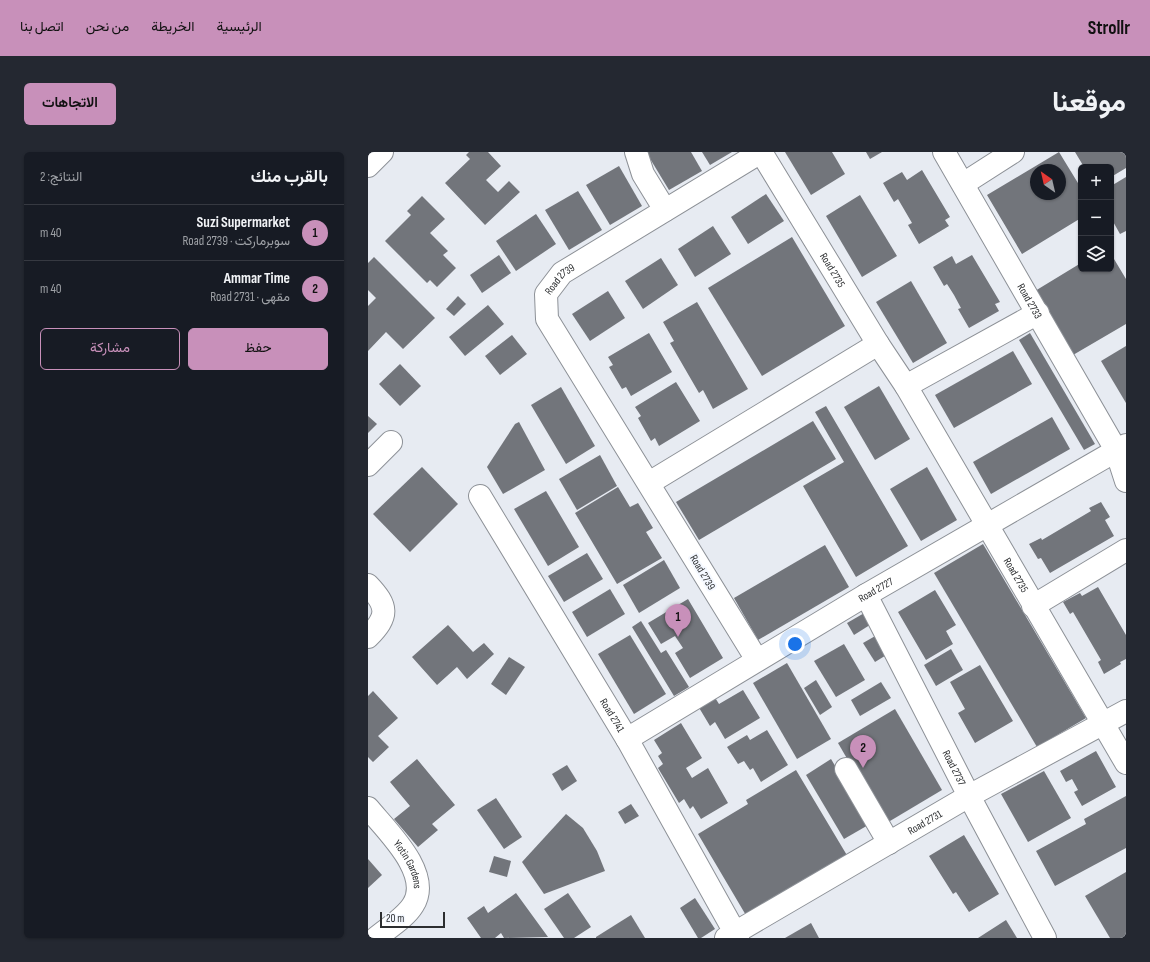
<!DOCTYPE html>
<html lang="ar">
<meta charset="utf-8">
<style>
:root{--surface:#171b24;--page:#242831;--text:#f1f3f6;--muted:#9ea1a6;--line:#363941;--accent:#c890ba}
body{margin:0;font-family:"Sofia Sans Condensed",Vazirmatn,sans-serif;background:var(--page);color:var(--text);direction:rtl}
.controls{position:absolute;right:12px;top:12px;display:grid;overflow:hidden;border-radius:6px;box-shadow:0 1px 3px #0004}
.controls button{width:36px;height:36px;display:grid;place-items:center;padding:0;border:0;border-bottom:1px solid var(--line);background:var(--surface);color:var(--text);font:20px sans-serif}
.compass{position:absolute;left:662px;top:12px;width:36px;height:36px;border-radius:50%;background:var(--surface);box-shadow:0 1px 3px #0004;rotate:326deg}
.scale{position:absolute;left:12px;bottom:10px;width:65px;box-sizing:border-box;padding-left:4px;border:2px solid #2c2e30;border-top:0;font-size:11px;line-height:14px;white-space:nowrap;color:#2c2e30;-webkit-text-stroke:3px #f4f8ff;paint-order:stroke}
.you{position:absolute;left:427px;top:492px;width:14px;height:14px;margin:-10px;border:3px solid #fff;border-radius:50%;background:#1a73e8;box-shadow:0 0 0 6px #1a73e833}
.badge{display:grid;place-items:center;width:26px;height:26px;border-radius:50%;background:var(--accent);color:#111;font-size:13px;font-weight:700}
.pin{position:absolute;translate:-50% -33px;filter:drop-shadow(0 1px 2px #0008)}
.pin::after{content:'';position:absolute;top:21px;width:14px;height:12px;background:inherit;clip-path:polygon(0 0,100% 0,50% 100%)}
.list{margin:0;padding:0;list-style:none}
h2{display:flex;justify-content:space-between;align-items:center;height:52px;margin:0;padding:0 16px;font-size:17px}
h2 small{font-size:13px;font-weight:400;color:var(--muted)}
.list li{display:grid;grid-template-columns:26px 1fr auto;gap:12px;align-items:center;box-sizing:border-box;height:56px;padding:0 16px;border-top:1px solid var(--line)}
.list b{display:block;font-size:15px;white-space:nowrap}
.list p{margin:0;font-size:13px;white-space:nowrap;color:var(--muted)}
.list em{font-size:13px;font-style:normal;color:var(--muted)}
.actions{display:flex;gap:8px;padding:12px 16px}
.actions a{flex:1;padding:9px 0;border:1px solid var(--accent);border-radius:6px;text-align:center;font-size:14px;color:var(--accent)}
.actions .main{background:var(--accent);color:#111}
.icon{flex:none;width:22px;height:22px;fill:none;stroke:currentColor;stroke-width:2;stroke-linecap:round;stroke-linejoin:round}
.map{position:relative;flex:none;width:758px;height:786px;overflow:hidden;direction:ltr;border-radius:6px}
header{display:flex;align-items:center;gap:24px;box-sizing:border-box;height:56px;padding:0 20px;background:var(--accent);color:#111}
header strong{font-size:19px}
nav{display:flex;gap:22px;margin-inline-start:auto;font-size:14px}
.intro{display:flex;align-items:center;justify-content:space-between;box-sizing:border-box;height:96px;padding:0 24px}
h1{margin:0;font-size:28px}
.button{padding:10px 18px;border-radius:6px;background:var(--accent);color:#111;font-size:14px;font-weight:700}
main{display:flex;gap:24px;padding:0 24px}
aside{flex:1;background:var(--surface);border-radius:6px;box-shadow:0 1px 3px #0004}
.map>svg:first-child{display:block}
</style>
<header>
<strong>Strollr</strong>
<nav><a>الرئيسية</a><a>الخريطة</a><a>من نحن</a><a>اتصل بنا</a></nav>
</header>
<div class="intro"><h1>موقعنا</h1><a class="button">الاتجاهات</a></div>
<main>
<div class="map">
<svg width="758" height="786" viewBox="0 0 758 786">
<rect width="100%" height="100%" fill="#e7ebf2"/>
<g fill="#72757b" fill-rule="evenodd">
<polygon points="101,0 120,0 133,14 118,28 130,40 141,29 152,40 117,73 77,31 102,7 98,3"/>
<polygon points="278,0 323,0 334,19 301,38"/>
<polygon points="334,0 364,0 342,13"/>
<polygon points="417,0 464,0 477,22 443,43"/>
<polygon points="498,0 514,0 502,7"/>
<path d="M 691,0 L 713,36 L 713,66 L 654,102 L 619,43 ZM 668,18 L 692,18 L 692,42 L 668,42 Z"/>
<polygon points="707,0 758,0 758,16 743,25 743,15 716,15"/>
<polygon points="251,14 274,54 242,73 218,33"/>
<polygon points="554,18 582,65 577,68 581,74 551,92 540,73 544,71 530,47 526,50 515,31 534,20 539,28"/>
<polygon points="758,25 758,79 752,82 743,66 743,34"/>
<polygon points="210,39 234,78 201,98 177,58"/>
<polygon points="398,42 416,69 380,92 363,65"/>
<polygon points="492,43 529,104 494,125 458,64"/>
<polygon points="54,44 77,67 62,81 80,99 75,103 88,116 69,135 62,128 59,131 17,89 43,63 39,59"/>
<polygon points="168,62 188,92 148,119 128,89"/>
<polygon points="345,74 363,102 327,125 310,97"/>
<polygon points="424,85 477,174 394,224 340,136"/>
<polygon points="743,102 758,127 758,172 705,203 667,139 713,111 713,117 743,117"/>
<polygon points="131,103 143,121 114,141 102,123"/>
<polygon points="604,103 632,150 627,152 631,159 601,176 590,157 593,156 586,143 579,132 576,134 565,115 584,104 588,112"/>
<polygon points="6,105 67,166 35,197 18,180 0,199 0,154 8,146 0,138 0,111"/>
<polygon points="293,106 310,133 275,157 257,129"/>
<polygon points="543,129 579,191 545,211 508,150"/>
<polygon points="240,139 257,166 222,189 204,162"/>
<polygon points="90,144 98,152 86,164 78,157"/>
<polygon points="329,150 380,237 345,257 335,238 331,241 302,191 306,189 295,170"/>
<polygon points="120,153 136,172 97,204 81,185"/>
<polygon points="281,181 304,220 263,244 258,235 254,237 241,215 245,213 240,205"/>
<polygon points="662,181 727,292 716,298 651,188"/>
<polygon points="144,183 159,202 132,223 117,204"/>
<polygon points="758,194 758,251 733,209"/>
<polygon points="645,199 664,232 586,276 567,243"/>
<polygon points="32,212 53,234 32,254 11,232"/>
<polygon points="308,230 332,269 291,294 287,286 283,289 270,266 273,264 267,255"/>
<polygon points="511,234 542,287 507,308 476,255"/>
<polygon points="193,235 227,294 198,312 163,253"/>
<polygon points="458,254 540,394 488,425 435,334 476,310 447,260"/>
<polygon points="0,264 9,272 0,281"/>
<polygon points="684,265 702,297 623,342 605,310"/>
<polygon points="445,269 468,307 331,388 308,350"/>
<polygon points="151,270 177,318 135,342 119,315 147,272"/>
<polygon points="232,303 249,334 209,358 191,327"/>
<polygon points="54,315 90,352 42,400 5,362"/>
<polygon points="559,315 589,368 553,389 522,337"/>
<polygon points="250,335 262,355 270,351 285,376 278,380 294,406 249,432 207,361"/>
<polygon points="178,339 211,395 180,414 146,357"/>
<polygon points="733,350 742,365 737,368 746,384 682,421 673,406 670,407 661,392 673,386 674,388 723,359 721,356"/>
<polygon points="615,392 718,566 669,595 566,421"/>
<polygon points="457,393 481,435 390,488 366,446"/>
<polygon points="219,401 235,427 196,450 180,424"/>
<polygon points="296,408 312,436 271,461 255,433"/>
<polygon points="730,435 758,483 758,507 752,510 753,512 736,522 730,510 733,508 705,460 702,462 695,450 712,441 714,444"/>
<polygon points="242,437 257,462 219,485 204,460"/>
<polygon points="567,438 588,473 578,479 585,492 558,508 530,460"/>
<polygon points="320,447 355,506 322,526 307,501 315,496 307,484 293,492 280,471"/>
<polygon points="498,460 505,471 486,483 479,471"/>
<polygon points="273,469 293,501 298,498 321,535 306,544 264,475"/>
<polygon points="80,473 105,500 116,491 126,502 99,527 89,515 69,533 44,505"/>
<polygon points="262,483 298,542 266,562 230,502"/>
<polygon points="509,483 520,502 507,510 495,491"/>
<polygon points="476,492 497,528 468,545 446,509"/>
<polygon points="583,497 595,518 568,534 556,513"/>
<polygon points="141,505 157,515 138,543 123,532"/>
<polygon points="419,511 463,587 429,607 385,531"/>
<polygon points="612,513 645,569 607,591 590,561 597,557 582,530"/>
<polygon points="448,528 464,555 452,563 436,536"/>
<polygon points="513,530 523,546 492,564 483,548"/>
<polygon points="375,538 392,566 357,587 347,570 342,574 330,554 346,544 351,552"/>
<polygon points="5,539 30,566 10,584 21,595 5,610 0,605 0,544"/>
<polygon points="527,557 574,638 517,672 470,591"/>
<polygon points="313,571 334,606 318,616 324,626 340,616 360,651 333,667 325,654 322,657 316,647 311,651 290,616 295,612 290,604 294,601 286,588"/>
<polygon points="399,578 420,613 393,630 385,616 382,618 376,609 370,612 359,595 379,583 382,588"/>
<polygon points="728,599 748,635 714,654 706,640 710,638 704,627 698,630 692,619"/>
<polygon points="49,607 87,653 64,672 70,678 50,695 26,667 42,654 22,630"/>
<polygon points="463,607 502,672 476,687 438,623"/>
<polygon points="199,613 209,629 194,639 184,622"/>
<polygon points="428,618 480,705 379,765 330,682 380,652 378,648"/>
<polygon points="676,619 703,666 660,690 633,642"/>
<polygon points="758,644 758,696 687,734 668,699 718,672 716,667"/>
<polygon points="128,646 154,685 136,697 109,658"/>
<polygon points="263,652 271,664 257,672 250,660"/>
<polygon points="198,662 215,676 229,699 237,719 176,742 154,710"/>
<polygon points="596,683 631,742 601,760 588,740 585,742 561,704"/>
<polygon points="126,704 143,709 139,725 121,720"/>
<polygon points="0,707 14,723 0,736"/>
<polygon points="758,720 758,786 742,786 717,744"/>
<polygon points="148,741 180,785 136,786 133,781 127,786 113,786 99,766 116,754 120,761"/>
<polygon points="200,741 223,775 206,786 196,786 176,757"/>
<polygon points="327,746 347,777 333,786 330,786 312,756"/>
<polygon points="263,763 277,786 228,786 228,785"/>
<polygon points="638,768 649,786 610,786"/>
<polygon points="443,771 451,786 417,786"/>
</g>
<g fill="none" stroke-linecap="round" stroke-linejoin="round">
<g stroke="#8d9197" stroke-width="24">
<g id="minor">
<polyline points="268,0 275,22 297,58"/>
<path id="s1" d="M 393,0 L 510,192 L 538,234 L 758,611"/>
<path id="s2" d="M 576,0 L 748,298 L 758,309"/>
<polyline points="0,14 14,0"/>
<polyline points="595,32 645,0"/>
<polyline points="538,234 670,161"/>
<polyline points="748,298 758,329"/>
<polyline points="0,313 23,290"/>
<polyline points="281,331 510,192"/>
<path id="s3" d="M 112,344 L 259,587 L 370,786"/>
<path d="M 0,433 C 20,454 21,464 0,485"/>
<path id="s4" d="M 498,443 L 601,644 L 677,786"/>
<polyline points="665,454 758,398"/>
<path id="s5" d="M 389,508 L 179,167 L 178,142 L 194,121 L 393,0"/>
<path id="s6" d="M 259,587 L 498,443 L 758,293"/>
<polyline points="478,617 521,691"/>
<path id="s7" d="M 0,656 C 19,679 65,722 45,753 C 37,766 20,776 8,786"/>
<path id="s8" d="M 358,786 L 601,644 L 758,559"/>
</g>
</g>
<use href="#minor" stroke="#fff" stroke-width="22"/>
</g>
<g text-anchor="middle" stroke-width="4" stroke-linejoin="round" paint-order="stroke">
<g font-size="11" fill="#2c2e30" stroke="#f4f8ff">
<text dy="4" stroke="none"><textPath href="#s1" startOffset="138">Road 2735</textPath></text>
<text dy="4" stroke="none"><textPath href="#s5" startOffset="446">Road 2739</textPath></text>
<text dy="4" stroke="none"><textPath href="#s2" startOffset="172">Road 2733</textPath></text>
<text transform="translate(335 420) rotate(59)" y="4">Road 2739</text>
<text dy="4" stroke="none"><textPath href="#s1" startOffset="494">Road 2735</textPath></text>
<text dy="4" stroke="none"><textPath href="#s6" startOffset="290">Road 2727</textPath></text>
<text dy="4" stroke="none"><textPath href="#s3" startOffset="256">Road 2741</textPath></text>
<text dy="4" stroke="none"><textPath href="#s4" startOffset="194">Road 2737</textPath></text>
<text dy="4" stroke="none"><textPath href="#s8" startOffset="230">Road 2731</textPath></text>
<text dy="4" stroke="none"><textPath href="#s7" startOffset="70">Yiotin Gardens</textPath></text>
</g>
</g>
</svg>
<div class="controls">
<button>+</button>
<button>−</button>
<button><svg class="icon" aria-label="layers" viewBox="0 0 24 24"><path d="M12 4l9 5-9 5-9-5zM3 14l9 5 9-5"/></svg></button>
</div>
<svg class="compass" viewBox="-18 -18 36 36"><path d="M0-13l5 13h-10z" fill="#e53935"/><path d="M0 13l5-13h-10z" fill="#9ea1a6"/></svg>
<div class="scale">20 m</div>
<div class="you"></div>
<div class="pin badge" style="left:310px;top:485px">1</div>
<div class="pin badge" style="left:495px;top:616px">2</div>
</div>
<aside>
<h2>بالقرب منك<small>النتائج: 2</small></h2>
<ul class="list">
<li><span class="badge">1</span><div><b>Suzi Supermarket</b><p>سوبرماركت · Road 2739</p></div><em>40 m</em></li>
<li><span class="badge">2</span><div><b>Ammar Time</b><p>مقهى · Road 2731</p></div><em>40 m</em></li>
</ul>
<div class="actions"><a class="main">حفظ</a><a>مشاركة</a></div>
</aside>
</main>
